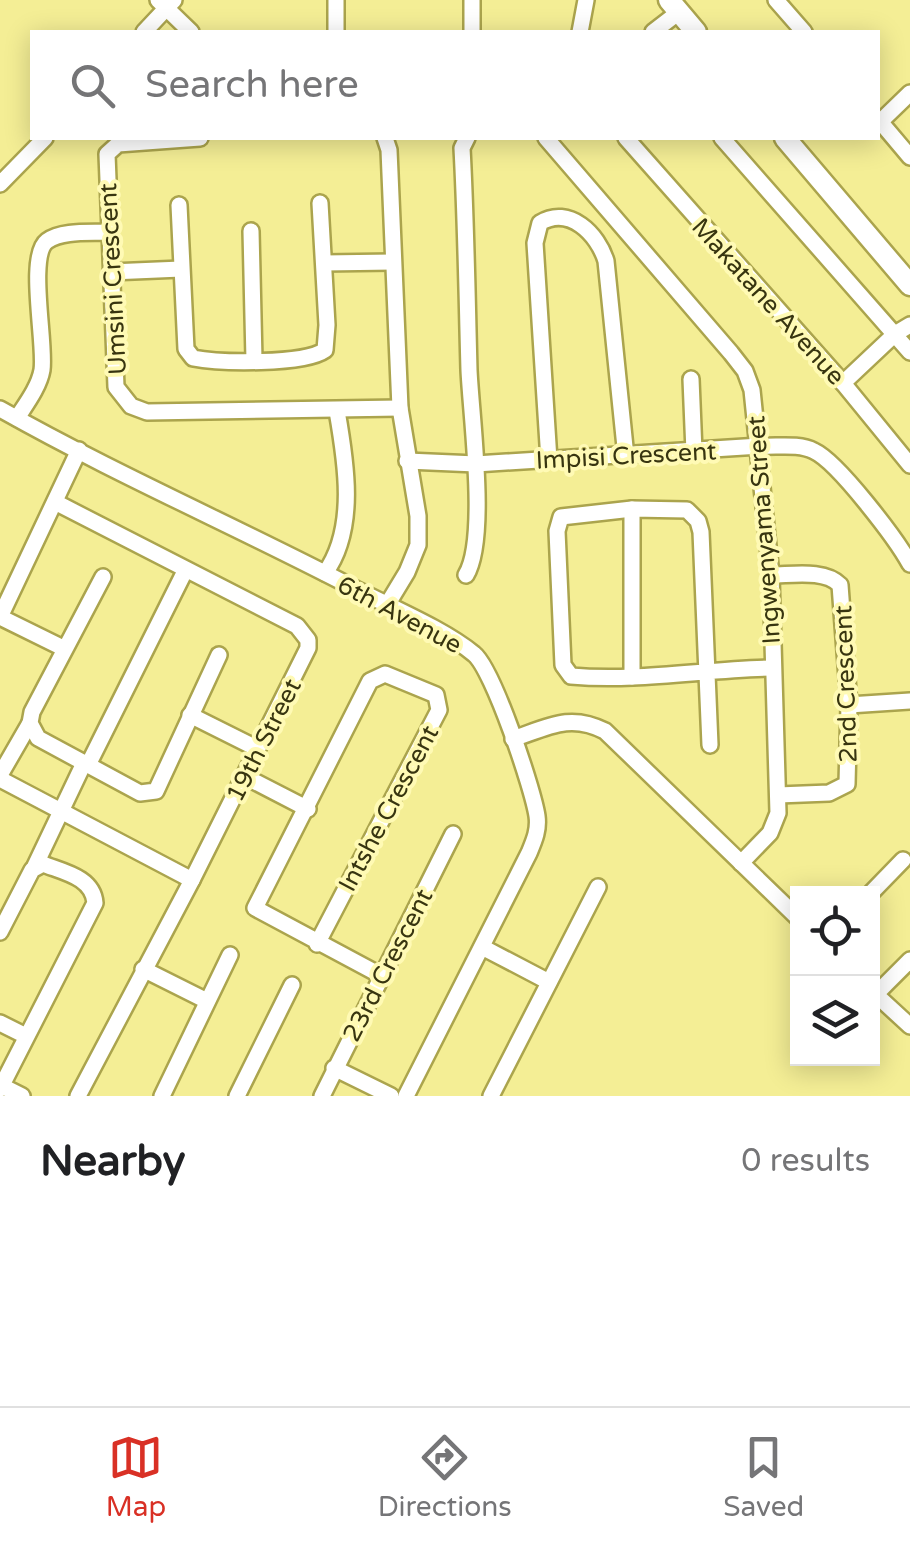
<!DOCTYPE html>
<style>
:root{--surface:#fff;--page:#f2f2f2;--text:#202124;--muted:#757577;--line:#e0e0e0;--accent:#d93025}
body{margin:0;font-family:"Varela Round",sans-serif;background:var(--page);color:var(--text)}
.controls{position:absolute;right:30px;bottom:30px;display:grid;overflow:hidden;border-radius:0px;box-shadow:0 5px 25px #0003}
.controls button{width:90px;height:90px;display:grid;place-items:center;padding:0;border:0;border-bottom:2px solid var(--line);background:var(--surface);color:var(--text);font:50px sans-serif}
.list{margin:0;padding:0;list-style:none}
h2{display:flex;justify-content:space-between;align-items:center;height:130px;margin:0;padding:0 40px;font-size:42px}
h2 small{font-size:32px;font-weight:400;color:var(--muted)}
.icon{flex:none;width:55px;height:55px;fill:none;stroke:currentColor;stroke-width:2;stroke-linecap:round;stroke-linejoin:round}
.map{position:relative;flex:none;width:910px;height:1096px;overflow:hidden}
.search{position:absolute;background:var(--surface);box-shadow:0 5px 25px #0003;left:30px;right:30px;top:30px;height:110px;display:flex;align-items:center;gap:25px;box-sizing:border-box;padding:0 35px;border-radius:0px;color:var(--muted);font-size:38px}
.sheet{height:310px;background:var(--surface)}
nav{display:flex;justify-content:space-around;align-items:center;box-sizing:border-box;height:140px;border-top:2px solid var(--line);background:var(--surface);font-size:28px;color:var(--muted)}
nav a{display:grid;justify-items:center;gap:5px}
nav .on{color:var(--accent)}
.map>svg:first-child{display:block}
</style>
<div class="map">
<svg width="910" height="1096" viewBox="0 0 910 1096">
<rect width="100%" height="100%" fill="#f4ee95"/>
<g fill="none" stroke-linecap="round" stroke-linejoin="round">
<g stroke="#aba44d" stroke-width="20">
<g id="minor">
<polyline points="158,0 191,32"/>
<polyline points="336,0 336,32"/>
<polyline points="472,0 472,32"/>
<polyline points="776,0 804,32"/>
<polyline points="144,32 174,0"/>
<polyline points="580,32 586,0"/>
<polyline points="653,32 679,12"/>
<polyline points="878,119 910,157"/>
<polyline points="880,122 910,93"/>
<polyline points="200,138 118,144 107,154 116,387 131,406 147,412 400,408"/>
<polyline points="385,138 389,150 400,408 418,516 418,545 407,572 387,605"/>
<polyline points="546,138 731,353 745,371 752,390 771,575 778,813 770,833 741,863"/>
<polyline points="626,138 843,383 910,465"/>
<polyline points="722,138 910,352"/>
<polyline points="0,184 45,138"/>
<path d="M 179,205 L 186,349 L 193,358 C 219,363 304,365 325,350 L 327,325 L 320,203"/>
<polyline points="251,231 254,360"/>
<polyline points="324,263 393,262"/>
<polyline points="111,272 181,269"/>
<polyline points="691,379 694,452"/>
<polyline points="843,383 895,334 910,325"/>
<path d="M 0,409 C 115,474 237,527 354,588 C 390,607 444,629 474,654 C 493,669 533,789 537,816 C 539,830 534,841 529,853 L 406,1096"/>
<path d="M 17,418 C 26,404 39,387 42,370 C 46,344 27,256 47,241 C 62,230 91,233 108,232"/>
<path d="M 549,460 L 535,243 L 540,223 C 569,205 598,234 606,261 L 626,457"/>
<path d="M 407,461 L 476,464 L 760,446 C 777,447 799,443 814,451 C 838,462 897,540 910,564"/>
<polyline points="55,502 297,626 308,640 308,648 192,880 78,1096"/>
<polyline points="632,509 632,677"/>
<path d="M 325,573 C 357,529 346,462 337,411"/>
<path d="M 466,575 C 488,539 471,416 469,370 C 467,296 466,222 462,148 L 467,138"/>
<path d="M 771,575 C 792,575 825,569 840,585 L 849,705 L 847,784 L 829,793 L 778,795"/>
<polyline points="103,577 32,712 30,723 38,738 140,793 156,791 219,655"/>
<polyline points="0,617 79,450"/>
<polyline points="0,617 63,648"/>
<polyline points="849,705 910,701"/>
<polyline points="190,715 256,748"/>
<path d="M 513,739 C 548,727 570,713 605,731 L 798,918"/>
<path d="M 710,745 L 701,532 L 698,521 L 687,510 L 632,509 L 561,517 L 557,531 L 563,665 L 571,676 C 638,682 706,669 773,668"/>
<polyline points="88,765 185,571"/>
<polyline points="0,775 30,723"/>
<polyline points="244,776 308,809"/>
<polyline points="0,779 192,880"/>
<polyline points="34,868 84,763"/>
<polyline points="870,894 903,860"/>
<path d="M 0,932 L 32,870 L 43,864 C 63,872 93,877 95,903 L 0,1089"/>
<polyline points="317,944 439,710 436,695 385,674 370,681 255,908 382,976"/>
<polyline points="482,947 549,982"/>
<polyline points="143,969 207,1001"/>
<polyline points="872,991 910,1026"/>
<polyline points="876,994 910,960"/>
<polyline points="0,1023 26,1036"/>
<polyline points="334,1068 391,1096"/>
<polyline points="0,1085 22,1096"/>
<polyline points="162,1096 230,955"/>
<polyline points="237,1096 292,985"/>
<polyline points="322,1096 453,834"/>
<polyline points="491,1096 598,887"/>
</g>
</g>
<g stroke="#aba44d" stroke-width="25">
<g id="major">
<polyline points="669,0 696,32"/>
<polyline points="785,138 910,285"/>
</g>
</g>
<use href="#minor" stroke="#fff" stroke-width="15"/>
<use href="#major" stroke="#fff" stroke-width="20"/>
</g>
<g text-anchor="middle" stroke-width="8" stroke-linejoin="round" paint-order="stroke">
<g font-size="25" fill="#383510" stroke="#fffab5">
<text transform="translate(112 279) rotate(-93)" y="9">Umsini Crescent</text>
<text transform="translate(769 301) rotate(48)" y="9">Makatane Avenue</text>
<text transform="translate(626 455) rotate(-3)" y="9">Impisi Crescent</text>
<text transform="translate(763 530) rotate(-94)" y="9">Ingwenyama Street</text>
<text transform="translate(400 614) rotate(28)" y="9">6th Avenue</text>
<text transform="translate(845 684) rotate(-92)" y="9">2nd Crescent</text>
<text transform="translate(263 740) rotate(-63)" y="9">19th Street</text>
<text transform="translate(388 808) rotate(-62)" y="9">Intshe Crescent</text>
<text transform="translate(387 965) rotate(-63)" y="9">23rd Crescent</text>
</g>
</g>
</svg>
<div class="controls">
<button><svg class="icon" aria-label="locate" viewBox="0 0 24 24"><circle cx="12" cy="12" r="6"/><path d="M12 2v4M12 18v4M2 12h4M18 12h4"/></svg></button>
<button><svg class="icon" aria-label="layers" viewBox="0 0 24 24"><path d="M12 4l9 5-9 5-9-5zM3 14l9 5 9-5"/></svg></button>
</div>
<div class="search"><svg class="icon" aria-label="search" viewBox="0 0 24 24"><circle cx="10" cy="10" r="6"/><path d="M15 15l6 6"/></svg>Search here</div>
</div>
<section class="sheet">
<h2>Nearby<small>0 results</small></h2>
<ul class="list">
</ul>
</section>
<nav>
<a class="on"><svg class="icon" aria-label="map" viewBox="0 0 24 24"><path d="M3 6l6-2 6 2 6-2v14l-6 2-6-2-6 2zM9 4v14M15 6v14"/></svg>Map</a>
<a><svg class="icon" aria-label="directions" viewBox="0 0 24 24"><path d="M12 3l9 9-9 9-9-9zM9 14v-3h6M13 9l2 2-2 2"/></svg>Directions</a>
<a><svg class="icon" aria-label="saved" viewBox="0 0 24 24"><path d="M7 4h10v16l-5-4-5 4z"/></svg>Saved</a>
</nav>
